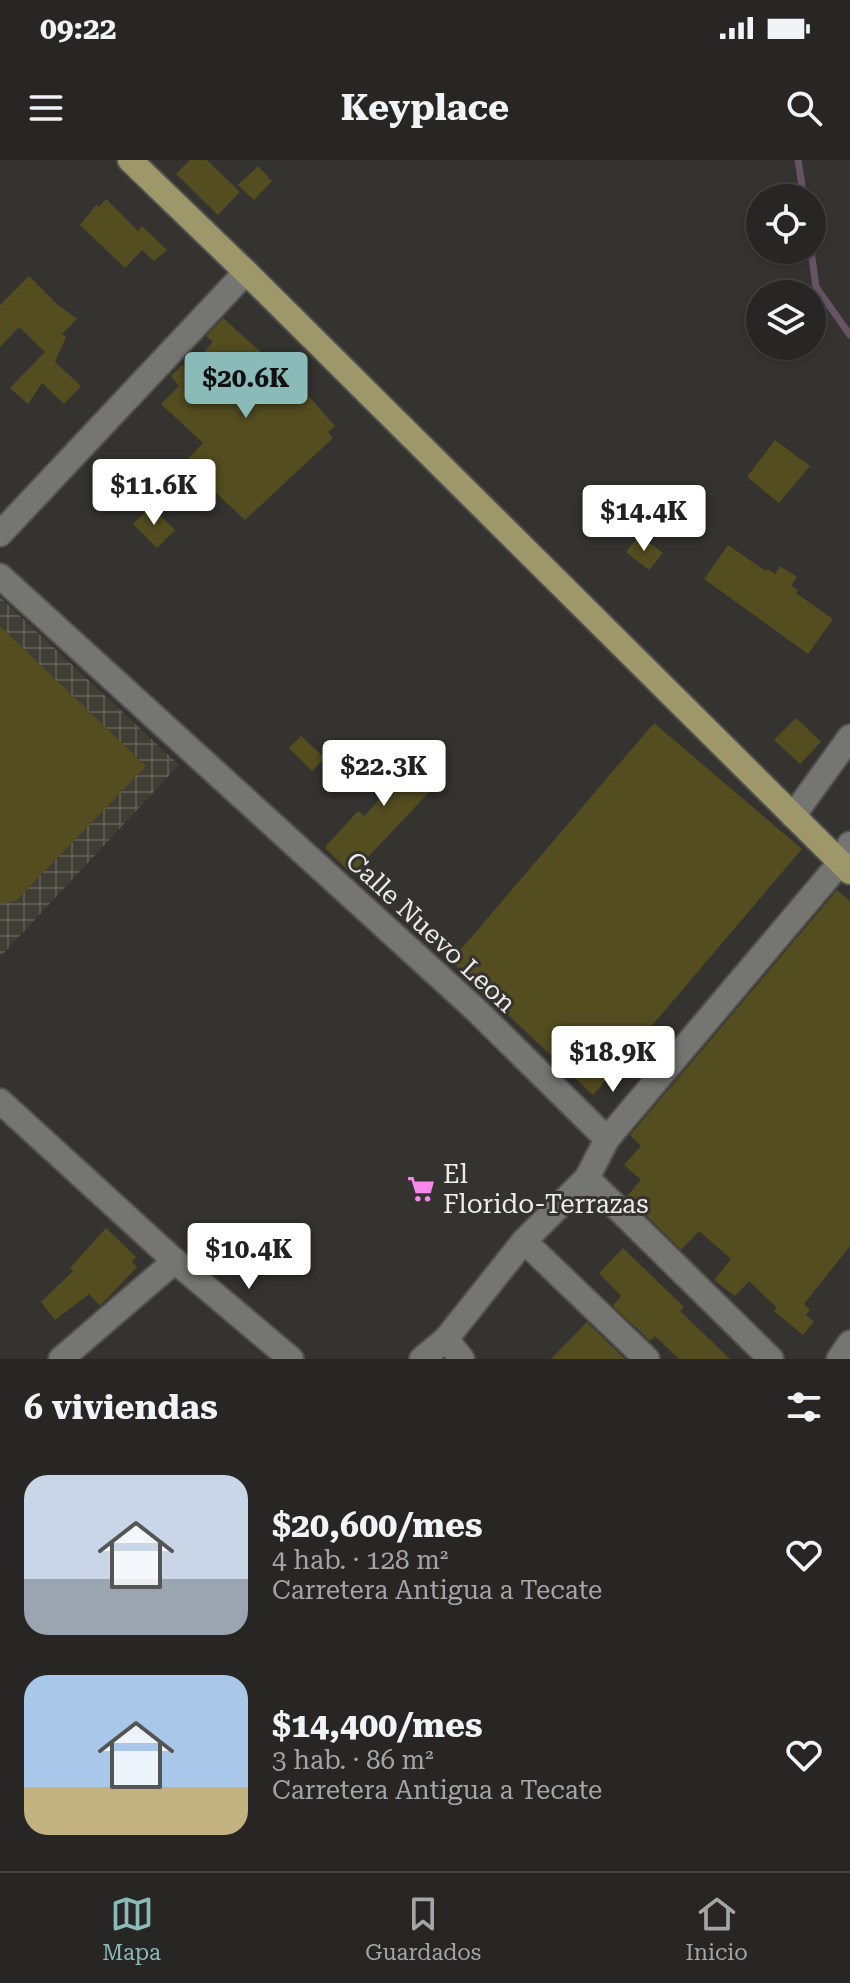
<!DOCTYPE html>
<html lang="es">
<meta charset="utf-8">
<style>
:root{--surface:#272624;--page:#333231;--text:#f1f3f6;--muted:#a4a5a6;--line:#434341;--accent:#8bbbb9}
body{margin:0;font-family:"Roboto Serif",serif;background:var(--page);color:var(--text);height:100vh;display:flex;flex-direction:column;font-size:30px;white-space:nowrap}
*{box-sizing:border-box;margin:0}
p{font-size:26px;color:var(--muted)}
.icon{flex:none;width:44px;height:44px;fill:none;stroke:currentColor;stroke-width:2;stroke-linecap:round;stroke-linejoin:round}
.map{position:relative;height:1199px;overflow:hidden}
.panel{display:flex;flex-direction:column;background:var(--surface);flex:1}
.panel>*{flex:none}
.buttons{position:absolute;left:746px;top:24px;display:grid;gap:16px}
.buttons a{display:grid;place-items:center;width:80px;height:80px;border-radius:50%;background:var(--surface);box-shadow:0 2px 6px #0004,0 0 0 2px var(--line);font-size:40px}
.price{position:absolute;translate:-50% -68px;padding:0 18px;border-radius:8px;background:#fff;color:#222;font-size:26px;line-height:52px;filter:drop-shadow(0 2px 4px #0008)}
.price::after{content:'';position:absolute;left:50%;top:48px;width:24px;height:18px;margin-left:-12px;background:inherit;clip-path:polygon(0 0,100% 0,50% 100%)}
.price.active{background:var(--accent);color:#111}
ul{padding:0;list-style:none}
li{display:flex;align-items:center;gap:24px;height:200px;padding:0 24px}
li span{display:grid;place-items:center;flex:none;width:224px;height:160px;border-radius:24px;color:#555}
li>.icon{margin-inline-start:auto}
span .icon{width:96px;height:96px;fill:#fffc;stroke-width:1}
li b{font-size:34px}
h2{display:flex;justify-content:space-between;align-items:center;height:96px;padding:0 24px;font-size:34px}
.status{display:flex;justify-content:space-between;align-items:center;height:56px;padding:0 40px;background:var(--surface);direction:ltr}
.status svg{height:22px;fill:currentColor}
header{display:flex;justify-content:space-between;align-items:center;height:104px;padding:0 24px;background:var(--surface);font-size:36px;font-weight:700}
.tabs{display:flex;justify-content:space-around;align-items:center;height:112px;border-top:2px solid var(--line);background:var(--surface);font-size:22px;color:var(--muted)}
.tabs a{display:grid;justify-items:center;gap:4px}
.tabs .active{color:var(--accent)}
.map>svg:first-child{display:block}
.industrial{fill:url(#industrial-grid)}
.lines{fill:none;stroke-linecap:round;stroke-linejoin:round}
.stream{stroke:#685365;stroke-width:7}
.building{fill:#544d20}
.street-casing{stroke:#51514e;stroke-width:28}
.secondary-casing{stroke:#51514e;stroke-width:28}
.primary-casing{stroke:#51514e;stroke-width:28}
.street{stroke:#757571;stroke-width:24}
.secondary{stroke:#757571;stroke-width:24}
.primary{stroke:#9e976a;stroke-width:24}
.labels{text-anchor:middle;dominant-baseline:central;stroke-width:6;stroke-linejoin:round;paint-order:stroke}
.street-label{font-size:26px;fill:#ecece9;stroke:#343330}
.poi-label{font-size:26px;fill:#ecece9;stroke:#343330;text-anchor:start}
</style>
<div class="status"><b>09:22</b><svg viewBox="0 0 49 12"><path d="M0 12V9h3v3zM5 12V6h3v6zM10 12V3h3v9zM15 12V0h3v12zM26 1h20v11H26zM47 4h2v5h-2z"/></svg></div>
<header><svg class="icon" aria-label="menu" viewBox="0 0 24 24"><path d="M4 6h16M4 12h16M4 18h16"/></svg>Keyplace<svg class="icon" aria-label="search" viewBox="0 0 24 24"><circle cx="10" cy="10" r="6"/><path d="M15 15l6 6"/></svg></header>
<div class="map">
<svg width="850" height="1199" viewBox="0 0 850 1199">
<defs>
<pattern id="industrial-grid" width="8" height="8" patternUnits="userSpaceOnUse" patternTransform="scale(2)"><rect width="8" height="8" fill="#3f3d34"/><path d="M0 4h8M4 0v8" fill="none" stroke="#5b5951"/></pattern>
</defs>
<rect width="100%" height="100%" fill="#343330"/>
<polygon class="industrial" points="0,437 179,605 0,797"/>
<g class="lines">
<g class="stream">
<polyline points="798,0 804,38"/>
<polyline points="811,90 816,127 850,175"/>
</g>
</g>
<g class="building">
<polygon points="190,0 207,0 240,32 218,55 176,14"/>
<polygon points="258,6 272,21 254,40 238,25"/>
<polygon points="106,39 138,71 142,66 167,90 154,101 142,90 125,108 80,65 97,44 99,47"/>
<polygon points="29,116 58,145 77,159 60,176 62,174 66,177 55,202 81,226 64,244 42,223 28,244 10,228 45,192 19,167 0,187 0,145"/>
<polygon points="223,158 274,204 282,195 296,210 291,216 335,266 328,272 333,278 245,360 184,303 203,283 161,244 179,226 171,216 182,205 188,209 213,182 206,176"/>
<polygon points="775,280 810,306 779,343 747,317"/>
<polygon points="151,346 175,370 157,388 133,364"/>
<polygon points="639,375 663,393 649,410 626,392"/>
<polygon points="728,385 766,411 768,409 775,414 780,406 797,417 791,426 798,430 796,433 833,459 808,494 704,419"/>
<polygon points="0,466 146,606 16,741 0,744"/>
<polygon points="796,558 821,582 800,604 774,580"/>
<polygon points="654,563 802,689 593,935 451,801"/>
<polygon points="301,576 325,598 312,611 289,588"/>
<polygon points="398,580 436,613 430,620 436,625 352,714 326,689 326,686 358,651 364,656 388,630 374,617 390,602 383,597"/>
<polygon points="837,730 850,741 850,1086 804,1144 810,1150 806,1155 814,1162 803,1175 774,1151 777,1148 749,1121 735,1136 714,1120 731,1099 699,1071 681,1090 627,1036 641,1020 624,1005 641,986 630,975"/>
<polygon points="106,1068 136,1097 132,1102 137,1107 100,1146 89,1134 55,1160 41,1142 73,1111 70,1108"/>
<polygon points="623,1088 684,1147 680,1151 730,1199 679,1199 655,1176 650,1181 613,1146 621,1136 599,1113"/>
<polygon points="587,1162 625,1199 551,1199"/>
</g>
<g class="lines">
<g class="street-casing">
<g id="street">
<polyline points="0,374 246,112"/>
<polyline points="0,416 474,848 607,979"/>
<polyline points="0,941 175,1101 291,1199"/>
<polyline points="587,1018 771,1199"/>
<polyline points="524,1081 647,1199"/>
<polyline points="446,1179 462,1199"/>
<polyline points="61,1199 175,1101"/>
<polyline points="422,1199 446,1179 524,1081 587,1018 607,979 840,703"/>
<polyline points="839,1199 850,1183"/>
</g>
</g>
<g class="secondary-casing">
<g id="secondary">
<polyline points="793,656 850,577"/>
<polyline points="840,703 850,684"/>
</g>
</g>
<g class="primary-casing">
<polyline id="primary" points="130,0 246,112 850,712"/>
</g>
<use href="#street" class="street"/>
<use href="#secondary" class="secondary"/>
<use href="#primary" class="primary"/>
</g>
<defs>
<g id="supermarket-bare" transform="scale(2.16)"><path d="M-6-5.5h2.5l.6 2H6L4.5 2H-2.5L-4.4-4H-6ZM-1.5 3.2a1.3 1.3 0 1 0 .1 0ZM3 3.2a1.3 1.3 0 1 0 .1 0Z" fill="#f888eb" stroke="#343330" stroke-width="2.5" paint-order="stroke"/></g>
</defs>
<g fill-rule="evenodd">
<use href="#supermarket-bare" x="421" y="1029"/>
</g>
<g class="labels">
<g class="street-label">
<text transform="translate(431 772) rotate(43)">Calle Nuevo Leon</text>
</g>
<g class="poi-label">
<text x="443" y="1014">El<tspan x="443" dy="30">Florido-Terrazas</tspan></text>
</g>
</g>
</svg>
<div class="buttons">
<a><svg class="icon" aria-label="locate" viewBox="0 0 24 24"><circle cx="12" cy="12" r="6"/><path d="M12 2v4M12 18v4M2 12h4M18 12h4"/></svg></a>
<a><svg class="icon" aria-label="layers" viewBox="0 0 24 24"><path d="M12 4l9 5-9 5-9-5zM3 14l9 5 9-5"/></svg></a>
</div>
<b class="price active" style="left:246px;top:260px">$20.6K</b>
<b class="price" style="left:154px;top:367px">$11.6K</b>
<b class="price" style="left:644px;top:393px">$14.4K</b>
<b class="price" style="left:384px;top:648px">$22.3K</b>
<b class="price" style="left:613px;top:934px">$18.9K</b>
<b class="price" style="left:249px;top:1131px">$10.4K</b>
</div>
<section class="panel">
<h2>6 viviendas<svg class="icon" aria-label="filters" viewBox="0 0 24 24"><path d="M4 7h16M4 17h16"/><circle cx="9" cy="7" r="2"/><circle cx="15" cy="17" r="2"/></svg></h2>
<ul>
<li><span style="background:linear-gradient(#c9d6e8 65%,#9aa5b1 0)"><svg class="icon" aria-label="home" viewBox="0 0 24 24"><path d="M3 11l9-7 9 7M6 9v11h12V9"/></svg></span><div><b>$20,600/mes</b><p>4 hab. · 128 m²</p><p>Carretera Antigua a Tecate</p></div><svg class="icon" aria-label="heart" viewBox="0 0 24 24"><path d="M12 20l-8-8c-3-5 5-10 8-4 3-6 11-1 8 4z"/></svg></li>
<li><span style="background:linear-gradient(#a9c7e8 70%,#c2b280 0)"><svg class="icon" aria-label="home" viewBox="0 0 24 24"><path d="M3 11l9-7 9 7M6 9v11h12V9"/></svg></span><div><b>$14,400/mes</b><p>3 hab. · 86 m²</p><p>Carretera Antigua a Tecate</p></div><svg class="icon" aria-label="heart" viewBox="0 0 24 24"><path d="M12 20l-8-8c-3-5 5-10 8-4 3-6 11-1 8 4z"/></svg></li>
</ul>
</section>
<nav class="tabs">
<a class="active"><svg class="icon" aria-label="map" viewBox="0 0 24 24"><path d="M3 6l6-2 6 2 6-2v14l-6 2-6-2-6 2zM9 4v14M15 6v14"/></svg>Mapa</a>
<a><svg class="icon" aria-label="saved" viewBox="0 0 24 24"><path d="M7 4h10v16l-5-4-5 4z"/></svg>Guardados</a>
<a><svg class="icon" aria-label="home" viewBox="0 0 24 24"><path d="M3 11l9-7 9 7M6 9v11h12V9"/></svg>Inicio</a>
</nav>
